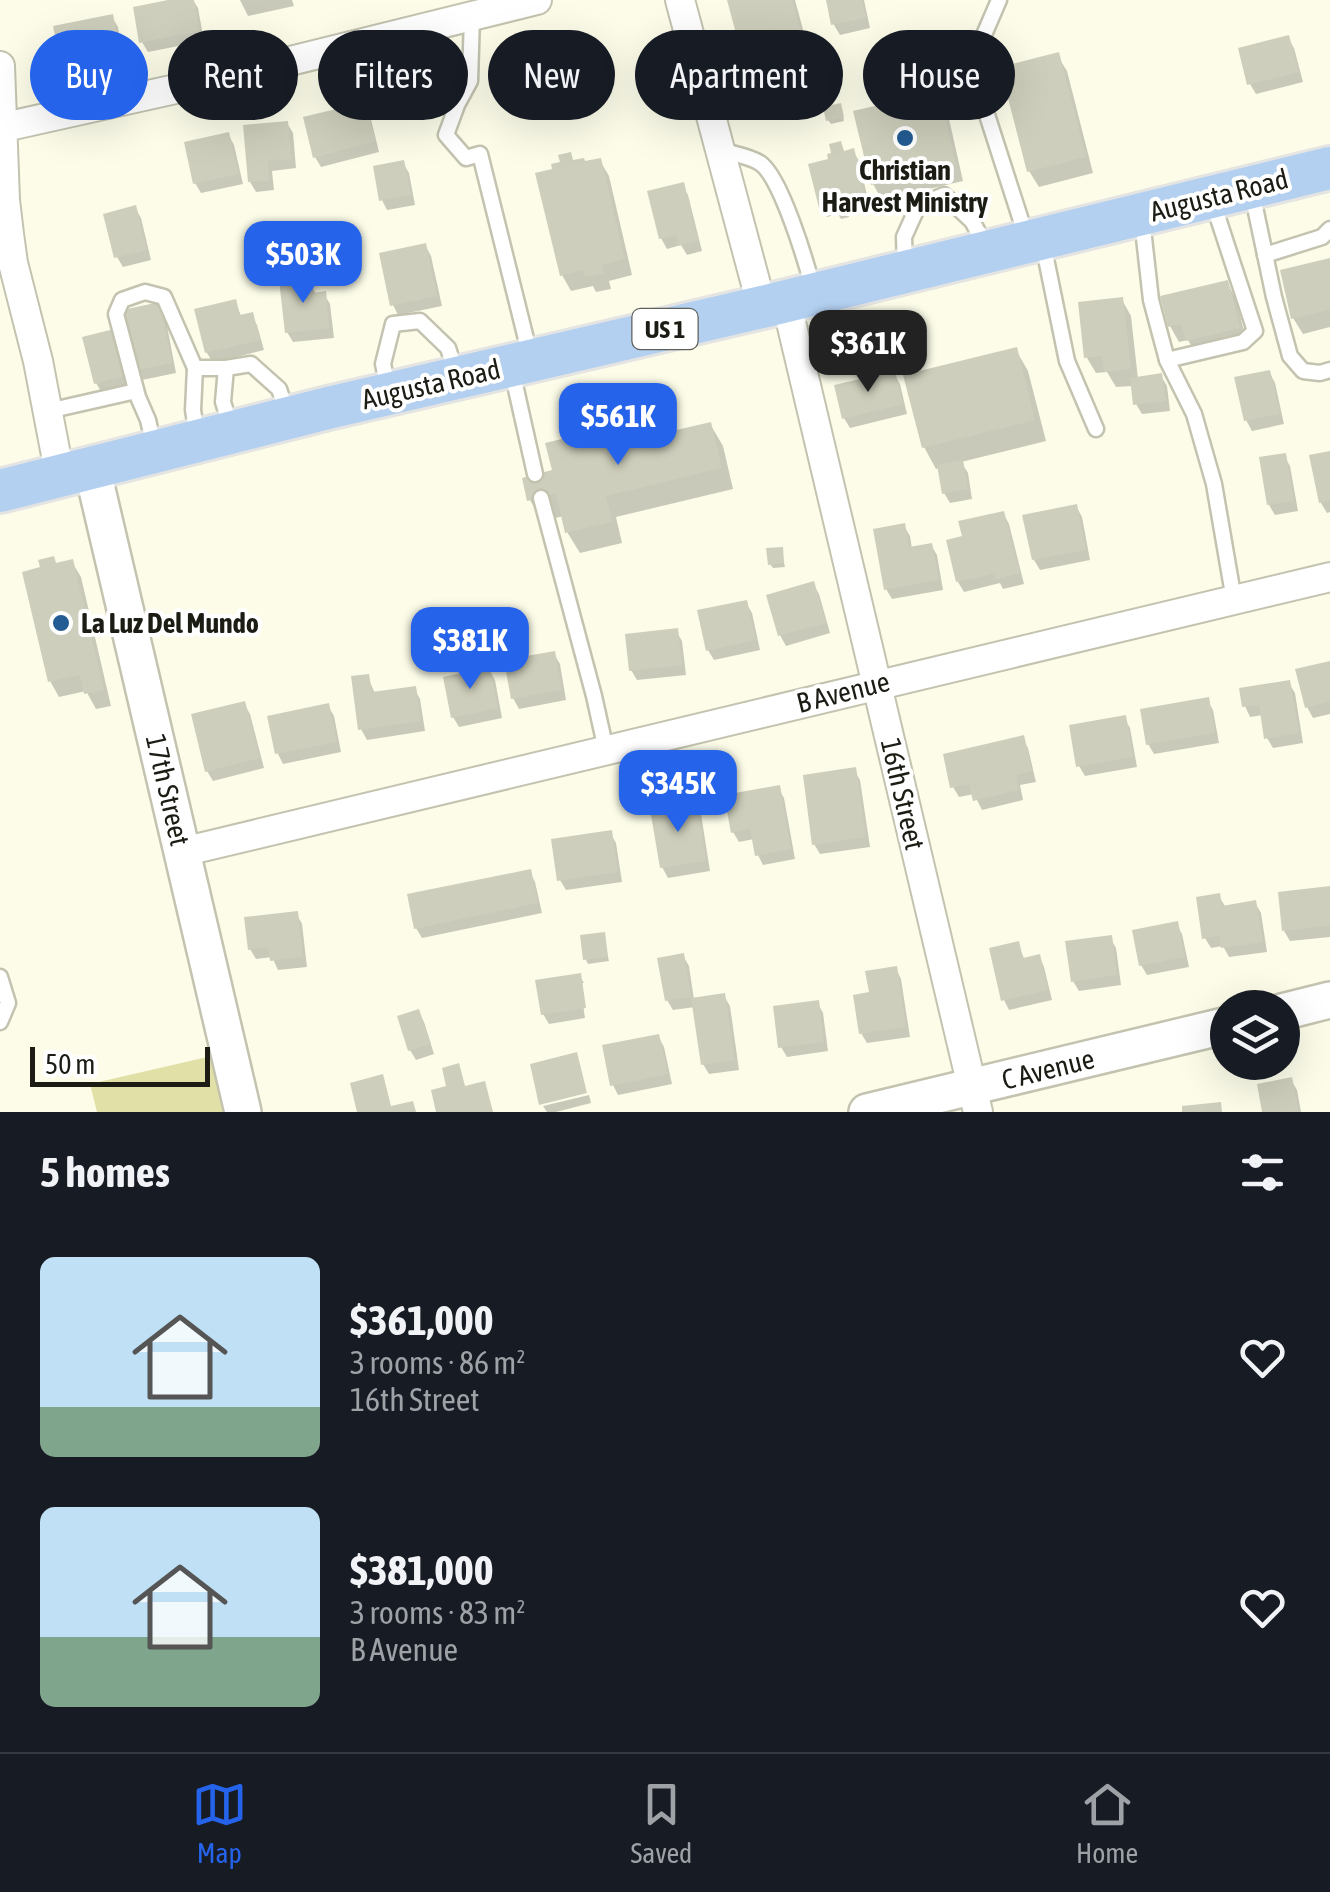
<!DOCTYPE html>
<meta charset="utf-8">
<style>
:root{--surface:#171b24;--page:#20242c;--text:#f1f3f6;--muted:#9ea1a6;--line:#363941;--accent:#2563eb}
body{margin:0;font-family:"Asap Condensed",sans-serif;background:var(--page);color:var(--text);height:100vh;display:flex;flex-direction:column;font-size:38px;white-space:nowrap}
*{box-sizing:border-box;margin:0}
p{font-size:32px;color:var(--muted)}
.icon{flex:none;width:55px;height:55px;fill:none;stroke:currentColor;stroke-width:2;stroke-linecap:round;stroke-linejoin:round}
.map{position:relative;height:1112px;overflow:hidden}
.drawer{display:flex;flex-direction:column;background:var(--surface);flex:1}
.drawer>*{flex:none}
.banner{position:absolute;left:30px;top:30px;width:1270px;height:90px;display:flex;gap:20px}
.tools{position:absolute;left:1210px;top:990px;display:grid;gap:20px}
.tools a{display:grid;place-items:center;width:90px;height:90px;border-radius:50%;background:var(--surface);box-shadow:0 10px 40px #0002;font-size:50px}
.scale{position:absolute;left:30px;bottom:25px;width:180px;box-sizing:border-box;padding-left:10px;border:5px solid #1c1c15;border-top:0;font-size:28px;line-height:35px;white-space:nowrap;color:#1c1c15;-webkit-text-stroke:8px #fff;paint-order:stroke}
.price{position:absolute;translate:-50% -85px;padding:0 22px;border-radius:20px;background:var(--accent);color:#fff;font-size:32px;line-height:65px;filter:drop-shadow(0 2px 5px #0008)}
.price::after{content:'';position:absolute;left:50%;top:60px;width:30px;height:22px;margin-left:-15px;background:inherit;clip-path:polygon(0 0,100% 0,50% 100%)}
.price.current{background:#222;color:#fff}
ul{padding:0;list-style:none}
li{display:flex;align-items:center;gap:30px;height:250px;padding:0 40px}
li span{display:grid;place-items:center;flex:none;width:280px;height:200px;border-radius:15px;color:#555}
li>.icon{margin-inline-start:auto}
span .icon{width:120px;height:120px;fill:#fffc;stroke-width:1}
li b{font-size:42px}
h2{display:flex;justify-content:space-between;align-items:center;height:120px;padding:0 40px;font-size:42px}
.pill{padding:0 35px;border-radius:45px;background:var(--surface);box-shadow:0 10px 40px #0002;font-size:35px;line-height:90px}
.pill.current{background:var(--accent);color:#fff}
.dock{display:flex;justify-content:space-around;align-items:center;height:140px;border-top:2px solid var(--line);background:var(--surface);font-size:28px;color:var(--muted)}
.dock a{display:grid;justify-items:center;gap:5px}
.dock .current{color:var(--accent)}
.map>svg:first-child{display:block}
.green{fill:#e1e0a6}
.shadow{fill:#0003}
.building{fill:#cdcebb}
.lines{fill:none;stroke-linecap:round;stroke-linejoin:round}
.service-casing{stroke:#c3c3b0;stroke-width:19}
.minor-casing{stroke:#c3c3b0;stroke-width:32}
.tertiary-casing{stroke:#c3c3b0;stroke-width:40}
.primary-casing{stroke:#e4e4e3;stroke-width:48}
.service{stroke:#fff;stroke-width:14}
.minor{stroke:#fff;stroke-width:28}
.tertiary{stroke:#fff;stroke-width:35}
.primary{stroke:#b3d0f1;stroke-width:42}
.poi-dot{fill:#235b92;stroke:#fff;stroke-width:4}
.labels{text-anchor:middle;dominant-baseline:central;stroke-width:8;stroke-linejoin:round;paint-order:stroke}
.shield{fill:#fff;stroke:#60605b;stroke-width:2.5}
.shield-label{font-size:25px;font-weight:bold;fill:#1c1c15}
.poi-label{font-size:28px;font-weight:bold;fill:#1c1c15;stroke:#fff}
.street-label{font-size:28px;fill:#1c1c15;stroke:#fff}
</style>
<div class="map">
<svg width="1330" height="1112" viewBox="0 0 1330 1112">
<rect width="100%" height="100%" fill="#fcfce9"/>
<polygon class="green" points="229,1052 243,1112 97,1112 90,1084"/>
<g class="shadow">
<polygon points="181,0 193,0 198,8 204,41 148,52 142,42"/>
<polygon points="240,0 292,0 294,6 248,16"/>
<polygon points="729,0 795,0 823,103 767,119 758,103"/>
<polygon points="828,0 864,0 870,28 840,35 834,25"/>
<polygon points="112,17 118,27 123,56 67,67 61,57"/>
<polygon points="1288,38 1294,48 1303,82 1256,94 1250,84"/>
<polygon points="1057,55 1067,71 1093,173 1039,187 1029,171"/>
<polygon points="938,94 947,110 963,181 882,200 873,184"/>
<polygon points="364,105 370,115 379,152 321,167 315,157"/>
<polygon points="842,110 844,121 831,124 828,120"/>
<polygon points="287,123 293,133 296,168 272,171 274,190 256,192 250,182"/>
<polygon points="228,134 234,145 243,184 201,193 195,183"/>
<polygon points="840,144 845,153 853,151 859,161 869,204 858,207 859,211 848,214 849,217 841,219 838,214 827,217 821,207 831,161"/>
<polygon points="600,161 609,176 632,275 609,281 611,289 596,292 593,286 571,291 562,275 574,163 585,164"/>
<polygon points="403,163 409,173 415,205 387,210 382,200"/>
<polygon points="682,185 688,195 702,251 687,255 681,245 667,249 661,238"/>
<polygon points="135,208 141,218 151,260 123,267 117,257"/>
<polygon points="306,229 326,266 309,274 289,238"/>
<polygon points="425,245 431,256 442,306 398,315 393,305"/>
<polygon points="1330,261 1330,327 1303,334 1293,318"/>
<polygon points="309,279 316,295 324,294 330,304 334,338 293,342 287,332"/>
<polygon points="1227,283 1236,299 1247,344 1197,356 1188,340 1179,342 1170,326"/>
<polygon points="1122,300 1131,316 1138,379 1161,376 1167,386 1170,411 1142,414 1136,404 1133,386 1116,387 1107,372 1096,373 1087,358"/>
<polygon points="234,302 242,317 251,315 257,325 264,350 213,363 207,353 197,311"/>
<polygon points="159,305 165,315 176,373 142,380 137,370"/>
<polygon points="113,332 130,386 102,393 96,383"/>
<polygon points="1016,350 1028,371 1046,441 961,462 968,473 972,499 950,503 944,493 940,468 936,469 924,447"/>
<polygon points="1269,372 1275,383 1284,424 1252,431 1246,420"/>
<polygon points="894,374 900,384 907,414 850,428 844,418"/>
<polygon points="710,424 723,446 733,489 616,517 622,543 580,553 567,532 564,516 542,521 530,500 555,472 631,425 640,441"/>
<polygon points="1330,453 1330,512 1327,513 1321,503"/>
<polygon points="1284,456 1290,466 1298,511 1275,515 1269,505"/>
<polygon points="1076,506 1082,517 1090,560 1040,570 1034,560"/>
<polygon points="1003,513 1009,524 1024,584 1003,589 1000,583 964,592 958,582 949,542 965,538"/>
<polygon points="904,526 910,536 912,549 931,545 937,555 943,590 892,599 886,589"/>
<polygon points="781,549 785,567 773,568 770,564"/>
<polygon points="72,562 81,577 111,706 96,709 86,691 59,697 50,681 57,565"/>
<polygon points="813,584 819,594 830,633 786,646 780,635 769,597"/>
<polygon points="746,603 752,613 760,650 714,660 708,650"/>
<polygon points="676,631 682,641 686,675 637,680 631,670"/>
<polygon points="554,654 560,664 566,700 519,709 513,698"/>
<polygon points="1330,664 1330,714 1313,718 1307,707"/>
<polygon points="489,670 495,680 502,718 459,727 453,717"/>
<polygon points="368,677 375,694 414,688 420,699 425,731 367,740 361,729"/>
<polygon points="1289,683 1295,693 1303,743 1273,748 1267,738 1263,715 1250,717 1245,706"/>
<polygon points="1207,700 1213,710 1219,743 1154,754 1148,744"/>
<polygon points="244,704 250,714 264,768 213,781 207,771"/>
<polygon points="328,706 334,716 341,752 283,764 278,754 270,718"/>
<polygon points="1124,718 1130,728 1137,767 1085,776 1079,766"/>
<polygon points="1022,738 1028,748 1036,782 1020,785 1023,800 982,810 974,794 959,797 953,787"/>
<polygon points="854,770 860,780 870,847 820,854 814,844"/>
<polygon points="778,788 784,798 795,859 763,865 758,855 754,839 739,842 733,832"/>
<polygon points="695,804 701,814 710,871 668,878 662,867"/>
<polygon points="610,833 616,843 622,882 566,890 560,880"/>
<polygon points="529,871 535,882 542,913 422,938 416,928"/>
<polygon points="1330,889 1330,937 1290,941 1284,931"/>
<polygon points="1219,896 1226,908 1255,903 1261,913 1267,952 1229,957 1223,946 1211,948 1205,938"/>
<polygon points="296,913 302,924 307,967 278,970 272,957 256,959 250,949"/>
<polygon points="1176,924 1182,934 1189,967 1147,975 1141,965"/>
<polygon points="603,934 609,961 588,964 586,960"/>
<polygon points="1110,938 1116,948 1121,985 1079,991 1073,981"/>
<polygon points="1017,944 1025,960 1039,956 1044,967 1052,1000 1009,1010 1004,1000"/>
<polygon points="683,956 689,966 694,1000 724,996 730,1006 739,1070 709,1074 703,1064 695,1007 673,1010 667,1000"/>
<polygon points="896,969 901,979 910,1037 867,1043 861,1033 871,994"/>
<polygon points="579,975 584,983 580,983 585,1018 549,1024 543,1014"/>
<polygon points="817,1002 823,1013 828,1051 787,1057 781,1047"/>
<polygon points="418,1012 424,1022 434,1054 416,1060 410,1050"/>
<polygon points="658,1036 664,1047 672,1084 618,1095 613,1085"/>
<polygon points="1291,1080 1297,1090 1301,1112 1265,1112"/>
<polygon points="589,1095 591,1103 556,1112 547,1112 543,1106"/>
</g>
<g class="building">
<polygon points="168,0 194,0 200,31 139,43 133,7"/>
<polygon points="727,0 792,0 816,87 755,104"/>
<polygon points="826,0 862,0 866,18 831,25"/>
<polygon points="113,14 119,46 59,58 53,26"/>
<polygon points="1289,35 1299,72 1247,85 1238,48"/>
<polygon points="1059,52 1086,157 1027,172 1000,67"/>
<polygon points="939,91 956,165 871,185 853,111"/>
<polygon points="365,102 376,141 313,158 303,117"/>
<polygon points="841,103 844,117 826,121 823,107"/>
<polygon points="288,121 291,159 268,161 269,181 248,182 243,125"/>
<polygon points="229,132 239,174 193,184 184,142"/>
<polygon points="841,141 844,151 854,148 865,194 854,196 855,201 844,203 845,207 832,210 831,205 819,208 808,164 828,159 827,154 831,153 829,144"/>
<polygon points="571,152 573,160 584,158 585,161 601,158 625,259 602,265 604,273 585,277 583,270 560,276 535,173 552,169 551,164 560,162 558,155"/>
<polygon points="404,160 411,195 379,201 373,166"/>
<polygon points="684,182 698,241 678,246 676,235 659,239 647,191"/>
<polygon points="136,205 147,250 114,258 103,214"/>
<polygon points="307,225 322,255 301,265 286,237"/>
<polygon points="426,243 437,296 390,306 379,253"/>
<polygon points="1330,258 1330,310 1291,319 1280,270"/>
<polygon points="311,277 312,293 326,291 329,328 285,333 279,280"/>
<polygon points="1228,280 1240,328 1186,341 1181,324 1168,327 1160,296"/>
<polygon points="1123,297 1131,369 1104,372 1102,356 1084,358 1078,302"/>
<polygon points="236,299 240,315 253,312 260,340 205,353 194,309"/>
<polygon points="160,302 172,363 134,371 122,310"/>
<polygon points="114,329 126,376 94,384 82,337"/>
<polygon points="1017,347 1035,420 922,448 903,375"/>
<polygon points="1270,370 1280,414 1244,421 1234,377"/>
<polygon points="895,371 903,404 842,419 834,385"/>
<polygon points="1162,373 1166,401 1133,405 1130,378"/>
<polygon points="633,422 637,439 711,422 722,468 606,496 612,522 565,533 556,494 527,501 522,478 552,470 545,443"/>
<polygon points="1330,451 1330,501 1319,503 1309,455"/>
<polygon points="1286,453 1294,501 1267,505 1259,457"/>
<polygon points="963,460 968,489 942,494 937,465"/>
<polygon points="1077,504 1086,550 1032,560 1022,515"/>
<polygon points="1004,511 1020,573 995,580 994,574 956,582 946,540 962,536 958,521"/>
<polygon points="905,523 909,547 932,543 939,580 884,590 873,529"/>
<polygon points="783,547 784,563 768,565 766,548"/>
<polygon points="54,556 56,563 73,559 104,690 84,694 80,675 48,682 22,572 40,567 38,560"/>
<polygon points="814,581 826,623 778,636 766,595"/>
<polygon points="747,600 756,640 706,651 697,610"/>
<polygon points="678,628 682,665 629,671 625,634"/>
<polygon points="555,651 562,690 511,699 504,660"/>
<polygon points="1330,661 1330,702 1305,708 1295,669"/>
<polygon points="490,667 498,708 451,718 443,677"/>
<polygon points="369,674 372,692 416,686 421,721 358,730 351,676"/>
<polygon points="1290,680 1299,733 1264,739 1259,705 1242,707 1239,688"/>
<polygon points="1209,697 1215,733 1146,745 1140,709"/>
<polygon points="245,701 260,758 205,772 191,714"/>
<polygon points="329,703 337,742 275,754 267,716"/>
<polygon points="1126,715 1133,757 1076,767 1069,725"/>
<polygon points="1024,735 1032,771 1016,775 1019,790 973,801 969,784 950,788 943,754"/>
<polygon points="856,767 866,837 812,845 803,775"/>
<polygon points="780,785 791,849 755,856 750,829 731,833 724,795"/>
<polygon points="697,801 706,861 660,868 650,809"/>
<polygon points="612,830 618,872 557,881 551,839"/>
<polygon points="531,869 538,903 414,929 407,894"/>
<polygon points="1330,886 1330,926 1282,931 1278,892"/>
<polygon points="1220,893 1222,906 1256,900 1263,942 1221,948 1219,936 1202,939 1196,897"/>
<polygon points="298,911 303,957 270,961 268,947 248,950 244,917"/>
<polygon points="1178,921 1185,957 1139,966 1132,930"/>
<polygon points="605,932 608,957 583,960 580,935"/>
<polygon points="1112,935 1117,975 1071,982 1065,941"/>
<polygon points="1019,941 1023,958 1040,954 1048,990 1001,1001 989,948"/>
<polygon points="684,953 691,997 665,1001 657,958"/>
<polygon points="897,966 906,1027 859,1034 853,995 869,992 865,971"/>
<polygon points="581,973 586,1008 541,1015 535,980"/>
<polygon points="725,993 735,1060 701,1065 691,998"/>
<polygon points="819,1000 824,1042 778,1048 773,1006"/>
<polygon points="419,1009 431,1044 408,1051 397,1016"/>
<polygon points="659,1034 668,1074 610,1086 602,1045"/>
<polygon points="577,1052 587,1093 539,1105 530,1064"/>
<polygon points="459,1063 465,1086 485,1081 493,1112 436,1112 431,1090 446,1086 442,1068"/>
<polygon points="383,1074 391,1106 413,1101 416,1112 357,1112 350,1083"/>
<polygon points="1292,1077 1299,1112 1262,1112 1257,1084"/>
<polygon points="1221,1102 1222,1112 1182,1112 1182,1106"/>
</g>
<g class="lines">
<g class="service-casing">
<g id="service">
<polyline points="999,0 971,65 1026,236"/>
<polyline points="472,16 470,81 457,105 446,135 466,158 480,154 530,355"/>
<path d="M721,150C733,154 749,156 760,163C781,177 806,262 813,288"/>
<polyline points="1252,193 1274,297 1290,356 1303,371 1320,373 1330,370"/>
<polyline points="1142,220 1151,300 1167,360 1194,414 1214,484 1234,600"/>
<polyline points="1043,244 1067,361 1096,429"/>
<polyline points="1265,255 1322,237 1330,229"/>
<polyline points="905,266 904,237 918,206 944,195 972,221 986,246"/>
<polyline points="1167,360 1243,342 1255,331 1213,203"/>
<polyline points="512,371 535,474"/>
<polyline points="388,388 383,364 393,324 420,321 448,348 456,373"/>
<polyline points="48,411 136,391"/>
<polyline points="231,428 223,402 226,368 251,364 279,389 287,412"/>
<polyline points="197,435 193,410 195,368 226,368"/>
<polyline points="154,446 148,420 138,397 116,314 122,300 145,292 164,297 195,368"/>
<polyline points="541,498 594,696 606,750"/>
<polyline points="0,977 8,1003 0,1022"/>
</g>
</g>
<g class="minor-casing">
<g id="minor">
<polyline points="680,0 762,307"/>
<polyline points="0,66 5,200 9,234 13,263 38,361 60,476"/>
<polyline points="0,128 189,86 537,0"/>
<polyline points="786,301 978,1112"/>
<polyline points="182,852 1330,577"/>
</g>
</g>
<g class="tertiary-casing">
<g id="tertiary">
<polyline points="92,468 243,1112"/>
<polyline points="1282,1012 1330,1000"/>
<polyline points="867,1112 1228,1025"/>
</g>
</g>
<g class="primary-casing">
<polyline id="primary" points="0,491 328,408 762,307 1330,168"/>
</g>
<use href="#service" class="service"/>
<use href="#minor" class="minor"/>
<use href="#tertiary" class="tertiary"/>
<use href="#primary" class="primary"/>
</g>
<g class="poi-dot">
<circle cx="905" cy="138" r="10"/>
<circle cx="61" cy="623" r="10"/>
</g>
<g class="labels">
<rect class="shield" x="632.5" y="309" width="65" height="40" rx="8"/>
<g class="shield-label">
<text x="665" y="329">US 1</text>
</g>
<g class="poi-label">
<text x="905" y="170">Christian<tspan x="905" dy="32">Harvest Ministry</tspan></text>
<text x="81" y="623" text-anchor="start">La Luz Del Mundo</text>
</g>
<g class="street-label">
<text transform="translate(1219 195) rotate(-14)">Augusta Road</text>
<text transform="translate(431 384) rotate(-13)">Augusta Road</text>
<text transform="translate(843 692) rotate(-14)">B Avenue</text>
<text transform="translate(168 790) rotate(77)">17th Street</text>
<text transform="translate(903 794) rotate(77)">16th Street</text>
<text transform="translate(1048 1069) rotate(-14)">C Avenue</text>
</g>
</g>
</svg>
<div class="tools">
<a><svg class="icon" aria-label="layers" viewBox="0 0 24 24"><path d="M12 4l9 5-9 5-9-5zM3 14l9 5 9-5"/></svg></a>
</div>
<div class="scale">50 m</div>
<b class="price" style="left:303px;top:306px">$503K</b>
<b class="price current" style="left:868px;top:395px">$361K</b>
<b class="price" style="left:618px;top:468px">$561K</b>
<b class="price" style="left:470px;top:692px">$381K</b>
<b class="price" style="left:678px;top:835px">$345K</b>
<div class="banner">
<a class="pill current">Buy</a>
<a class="pill">Rent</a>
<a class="pill">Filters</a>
<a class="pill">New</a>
<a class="pill">Apartment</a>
<a class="pill">House</a>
</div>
</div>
<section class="drawer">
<h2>5 homes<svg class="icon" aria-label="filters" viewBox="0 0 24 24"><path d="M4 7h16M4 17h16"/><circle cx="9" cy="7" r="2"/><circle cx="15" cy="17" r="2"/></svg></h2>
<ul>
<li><span style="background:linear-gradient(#bfe0f5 75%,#7fa58c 0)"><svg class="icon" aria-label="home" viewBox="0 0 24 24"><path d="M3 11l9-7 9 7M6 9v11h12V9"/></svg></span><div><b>$361,000</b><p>3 rooms · 86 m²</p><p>16th Street</p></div><svg class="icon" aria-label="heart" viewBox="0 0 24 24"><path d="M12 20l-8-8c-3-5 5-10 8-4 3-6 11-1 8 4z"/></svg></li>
<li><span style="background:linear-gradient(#bfe0f5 65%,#7fa58c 0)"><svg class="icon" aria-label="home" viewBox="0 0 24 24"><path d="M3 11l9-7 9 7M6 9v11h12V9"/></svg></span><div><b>$381,000</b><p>3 rooms · 83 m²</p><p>B Avenue</p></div><svg class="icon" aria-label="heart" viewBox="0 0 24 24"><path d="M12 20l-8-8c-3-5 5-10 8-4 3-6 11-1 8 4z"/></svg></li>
</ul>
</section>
<nav class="dock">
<a class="current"><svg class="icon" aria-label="map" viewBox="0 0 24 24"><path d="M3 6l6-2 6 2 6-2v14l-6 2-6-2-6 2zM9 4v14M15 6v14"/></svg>Map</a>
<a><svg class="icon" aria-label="saved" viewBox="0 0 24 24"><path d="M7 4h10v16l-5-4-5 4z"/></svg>Saved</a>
<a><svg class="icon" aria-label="home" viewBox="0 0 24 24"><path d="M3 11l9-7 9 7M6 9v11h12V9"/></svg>Home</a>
</nav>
